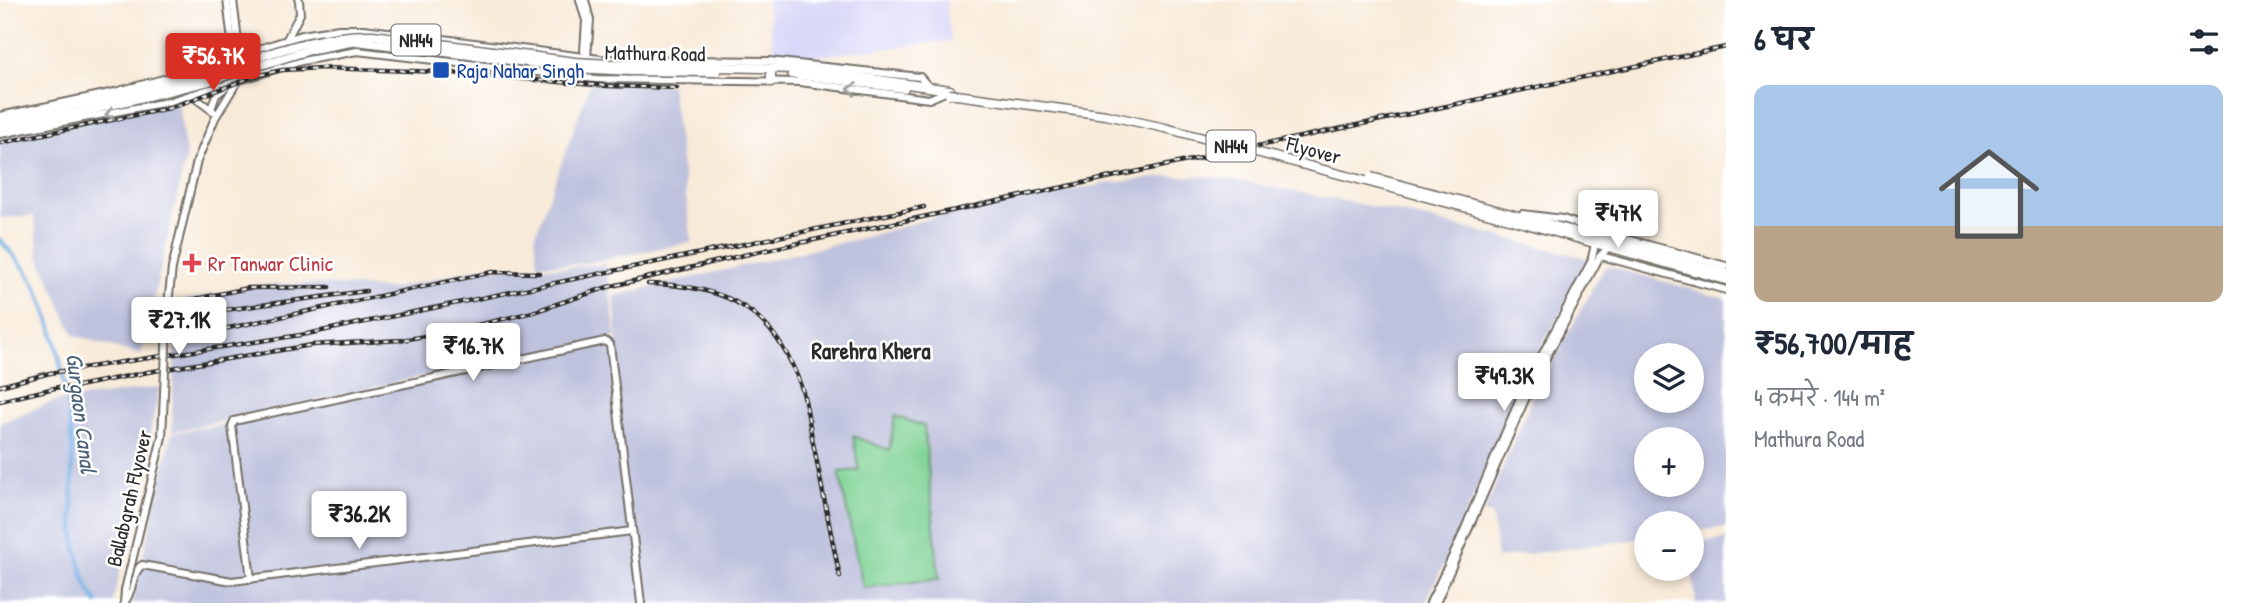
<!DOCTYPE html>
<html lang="hi">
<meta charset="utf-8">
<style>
:root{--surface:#fff;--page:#f2f2f3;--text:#1f2937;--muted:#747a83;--accent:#d93025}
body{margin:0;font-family:"Patrick Hand","Playpen Sans Deva",sans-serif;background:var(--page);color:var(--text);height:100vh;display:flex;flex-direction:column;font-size:26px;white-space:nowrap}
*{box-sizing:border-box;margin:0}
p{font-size:23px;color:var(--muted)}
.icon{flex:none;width:38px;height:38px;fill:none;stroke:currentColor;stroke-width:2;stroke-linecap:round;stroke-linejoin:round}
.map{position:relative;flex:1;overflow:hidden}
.details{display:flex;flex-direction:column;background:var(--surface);width:525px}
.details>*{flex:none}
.buttons{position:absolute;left:1634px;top:343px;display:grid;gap:14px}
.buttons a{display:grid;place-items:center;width:70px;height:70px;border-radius:50%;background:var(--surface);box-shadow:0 4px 10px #0003;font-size:35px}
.price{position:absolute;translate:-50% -60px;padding:0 16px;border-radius:7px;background:#fff;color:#222;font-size:23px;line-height:46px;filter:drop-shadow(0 2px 4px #0008)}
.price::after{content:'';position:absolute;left:50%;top:42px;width:21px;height:16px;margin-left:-10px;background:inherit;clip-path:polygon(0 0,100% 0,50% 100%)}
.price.selected{background:var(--accent);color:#fff}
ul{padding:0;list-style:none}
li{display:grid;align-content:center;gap:14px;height:371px;padding:0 28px}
li span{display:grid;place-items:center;height:217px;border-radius:14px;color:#555}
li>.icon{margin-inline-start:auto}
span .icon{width:126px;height:126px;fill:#fffc;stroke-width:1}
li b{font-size:30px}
h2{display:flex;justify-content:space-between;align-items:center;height:84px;padding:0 28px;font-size:30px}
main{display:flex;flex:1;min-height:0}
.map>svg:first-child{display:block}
.built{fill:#d8d7f8}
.industrial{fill:#bfc2dd;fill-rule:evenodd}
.green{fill:#7fd395;stroke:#557f60;stroke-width:2}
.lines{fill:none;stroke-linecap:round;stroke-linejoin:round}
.canal{stroke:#73aee4;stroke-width:4.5}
.tertiary-casing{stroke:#736e68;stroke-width:10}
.secondary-casing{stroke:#736e68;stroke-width:10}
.trunk-casing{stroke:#736e68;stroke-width:11}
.tertiary{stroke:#fff;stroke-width:6}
.secondary{stroke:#fff;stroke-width:6}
.trunk{stroke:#fff;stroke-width:8}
.rail-casing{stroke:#2b2b2b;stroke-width:4.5}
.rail{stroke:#fff;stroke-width:2;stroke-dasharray:5;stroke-linecap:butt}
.secondary-bridge-casing{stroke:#736e68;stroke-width:10;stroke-linecap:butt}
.trunk-bridge-casing{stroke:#736e68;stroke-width:11;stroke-linecap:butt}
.secondary-bridge{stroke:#fff;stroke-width:6}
.trunk-bridge{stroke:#fff;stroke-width:8}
.oneway{stroke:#a0a0a0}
.transit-dot{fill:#1a4fb4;stroke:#fff;stroke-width:2.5}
.health-dot{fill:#e0444e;stroke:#fff;stroke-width:2.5}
.labels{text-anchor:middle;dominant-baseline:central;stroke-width:5;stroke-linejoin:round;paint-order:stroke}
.shield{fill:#fff;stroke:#6b6b6b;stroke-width:2}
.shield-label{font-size:19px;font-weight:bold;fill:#2b2b2b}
.street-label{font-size:21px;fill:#2b2b2b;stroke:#fff}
.transit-label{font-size:21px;fill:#164399;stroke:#fff;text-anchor:start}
.health-label{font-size:21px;fill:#be3a42;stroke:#fff;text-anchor:start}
.neighbourhood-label{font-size:23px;font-weight:bold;fill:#2b2b2b;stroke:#fff}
.water-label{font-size:23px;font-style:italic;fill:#485f75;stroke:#fff}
</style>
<main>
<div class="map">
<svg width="1726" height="603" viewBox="0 0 1726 603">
<rect width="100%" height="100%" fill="#fff"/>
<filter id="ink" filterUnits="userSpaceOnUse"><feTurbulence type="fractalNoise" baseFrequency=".0143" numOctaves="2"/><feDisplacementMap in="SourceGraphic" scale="14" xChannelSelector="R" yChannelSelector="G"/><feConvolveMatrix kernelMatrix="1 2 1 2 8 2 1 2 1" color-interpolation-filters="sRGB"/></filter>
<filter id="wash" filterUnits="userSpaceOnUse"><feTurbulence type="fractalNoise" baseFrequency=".00686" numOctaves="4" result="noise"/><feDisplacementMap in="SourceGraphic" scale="28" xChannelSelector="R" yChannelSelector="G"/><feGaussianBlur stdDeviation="1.57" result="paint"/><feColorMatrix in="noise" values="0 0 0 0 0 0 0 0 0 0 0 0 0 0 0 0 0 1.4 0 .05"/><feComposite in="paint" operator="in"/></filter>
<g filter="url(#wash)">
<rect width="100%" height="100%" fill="#f8ead8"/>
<polygon class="built" points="767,0 946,0 951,41 809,57 774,56"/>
<g class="industrial">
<polygon points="590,84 671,85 692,242 581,264 538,264 535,236"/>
<polygon points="178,101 186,157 141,355 74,335 39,257 34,216 1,218 0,215 0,137"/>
<polygon points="1174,176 1219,177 1385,209 1591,259 1533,361 1451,549 1425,603 132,603 172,433 259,419 618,340 614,296 870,236 932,218 1109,183"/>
<polygon points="606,264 616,337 456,369 172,432 176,302 264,285 315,284 390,289 479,268 573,267"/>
<path d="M1608,266L1726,299V527L1692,532V523H1647V538L1497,558L1492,514L1484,512L1531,401L1604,268ZM1647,355H1692V401H1647ZM1647,439H1692V485H1647Z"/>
<polygon points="160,387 113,603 0,603 0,423 52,402"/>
<polygon points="1726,539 1726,603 1696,603 1692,569 1692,543"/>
</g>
<polygon class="green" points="895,416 924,426 939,579 863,588 839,472 859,470 853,436 889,450"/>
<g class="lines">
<path class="canal" d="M0,240C12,254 24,265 33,281C55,320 70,402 72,447C73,497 67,559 97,603"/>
</g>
</g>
<g filter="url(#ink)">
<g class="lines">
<g class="tertiary-casing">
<g id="tertiary">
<polyline points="227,0 234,58"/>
<polyline points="233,0 240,57"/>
<polyline points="580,0 586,21 584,51"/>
<polyline points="585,0 590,20 587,57"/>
<polyline points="287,61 287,39 300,14 299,0"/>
<polyline points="1522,214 1563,219 1601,232 1726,266"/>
<polyline points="1601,256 1726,290"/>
<polyline points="251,579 232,426 234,421 605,341 610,345 641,603"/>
<path d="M124,603C134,592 131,573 142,565L232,581L632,531"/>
<polyline points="1430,603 1458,545 1523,391 1591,262 1595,244"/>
<polyline points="1436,603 1530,388 1600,256 1608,248"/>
</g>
</g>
<g class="secondary-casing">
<g id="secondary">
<polyline points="191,95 213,111"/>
<polyline points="211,109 216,95 225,88"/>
<polyline points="0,116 115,92 182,74 302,35 339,29 364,29 600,59 769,61 920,77 928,86"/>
<polyline points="215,118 237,82 239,59"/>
<polyline points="0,134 167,102 302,61 357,51 596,79 800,82 929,99 943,93"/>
<polyline points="124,603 125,590"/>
</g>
</g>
<g class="trunk-casing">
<g id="trunk">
<polyline points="629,65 800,69 950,90"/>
<polyline points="632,71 716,72"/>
<polyline points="792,74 904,88"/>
<polyline points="771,82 771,73"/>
<polyline points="0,121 128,94 206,74"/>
<polyline points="0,127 77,113 209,81"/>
<polyline points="1507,213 1726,273"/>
<polyline points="1509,219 1726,280"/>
</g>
</g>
<use href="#tertiary" class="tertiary"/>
<use href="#secondary" class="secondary"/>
<use href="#trunk" class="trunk"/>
<g class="rail-casing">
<g id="rail">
<polyline points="0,143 170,108 255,76 282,70 323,68 441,72 607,86 677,88"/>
<path d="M648,284C729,285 775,311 802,389C808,409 810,431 815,452C823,493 831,535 840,577"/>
<polyline points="181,302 248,288 329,287"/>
<polyline points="187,315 366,291"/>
<polyline points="186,337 493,272 539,273"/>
<polyline points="0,386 50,373 307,334 924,207"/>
<polyline points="0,401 59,387 68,388 148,372 312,345 402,340 448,332 533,312 608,287 757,252 1726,47"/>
</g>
</g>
<use href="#rail" class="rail"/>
<g class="secondary-bridge-casing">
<polyline id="secondary-bridge" points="125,590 162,437 168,304 172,268 197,161 215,118"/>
</g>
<g class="trunk-bridge-casing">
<g id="trunk-bridge">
<path d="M206,74C260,57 316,34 373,35L575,62L629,65"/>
<polyline points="209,81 313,49 356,41 574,68 632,71"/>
<polyline points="949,94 1106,115 1165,128 1509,219"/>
<polyline points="1371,177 1507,213"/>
</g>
</g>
<use href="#secondary-bridge" class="secondary-bridge"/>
<use href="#trunk-bridge" class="trunk-bridge"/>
</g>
<defs><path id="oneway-chevron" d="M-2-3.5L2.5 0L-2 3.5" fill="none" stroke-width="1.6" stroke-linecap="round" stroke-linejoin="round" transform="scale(1.75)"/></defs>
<g class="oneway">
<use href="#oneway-chevron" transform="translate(852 89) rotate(-172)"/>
<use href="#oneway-chevron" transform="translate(110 114) rotate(169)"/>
</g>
</g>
<rect class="transit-dot" x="432" y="61" width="18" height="18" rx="3.5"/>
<path class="health-dot" d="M188.5 252.5h7v7h7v7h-7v7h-7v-7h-7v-7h7z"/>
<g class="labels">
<g class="shield">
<rect x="391.5" y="24.5" width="49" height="31" rx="5"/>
<rect x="1206.5" y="130.5" width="49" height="31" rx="5"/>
</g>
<g class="shield-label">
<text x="416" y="40">NH44</text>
<text x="1231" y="146">NH44</text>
</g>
<g class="street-label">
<text transform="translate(655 53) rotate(1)">Mathura Road</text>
<text transform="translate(1314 150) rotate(15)">Flyover</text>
<text transform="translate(129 498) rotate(-77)">Ballabgrah Flyover</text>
</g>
<g class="transit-label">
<text x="457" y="70">Raja Nahar Singh</text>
</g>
<g class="health-label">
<text x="208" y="263">Rr Tanwar Clinic</text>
</g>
<g class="neighbourhood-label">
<text x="871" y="350">Rarehra Khera</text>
</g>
<g class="water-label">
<text transform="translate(82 413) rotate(83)">Gurgaon Canal</text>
</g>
</g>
</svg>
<div class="buttons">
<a><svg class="icon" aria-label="layers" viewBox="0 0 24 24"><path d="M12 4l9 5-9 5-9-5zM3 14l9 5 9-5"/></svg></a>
<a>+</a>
<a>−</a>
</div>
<b class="price selected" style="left:213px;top:93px">₹56.7K</b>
<b class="price" style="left:1618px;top:250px">₹47K</b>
<b class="price" style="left:179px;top:357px">₹27.1K</b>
<b class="price" style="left:473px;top:383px">₹16.7K</b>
<b class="price" style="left:1504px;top:413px">₹49.3K</b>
<b class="price" style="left:359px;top:551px">₹36.2K</b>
</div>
<section class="details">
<h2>6 घर<svg class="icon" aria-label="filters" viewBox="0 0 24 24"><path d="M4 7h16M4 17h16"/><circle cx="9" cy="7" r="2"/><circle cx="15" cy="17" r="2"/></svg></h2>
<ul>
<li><span style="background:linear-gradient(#a9c7e8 65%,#b9a48a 0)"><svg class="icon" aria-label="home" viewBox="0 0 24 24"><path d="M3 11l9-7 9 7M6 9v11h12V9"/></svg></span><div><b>₹56,700/माह</b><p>4 कमरे · 144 m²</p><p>Mathura Road</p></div></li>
</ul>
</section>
</main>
